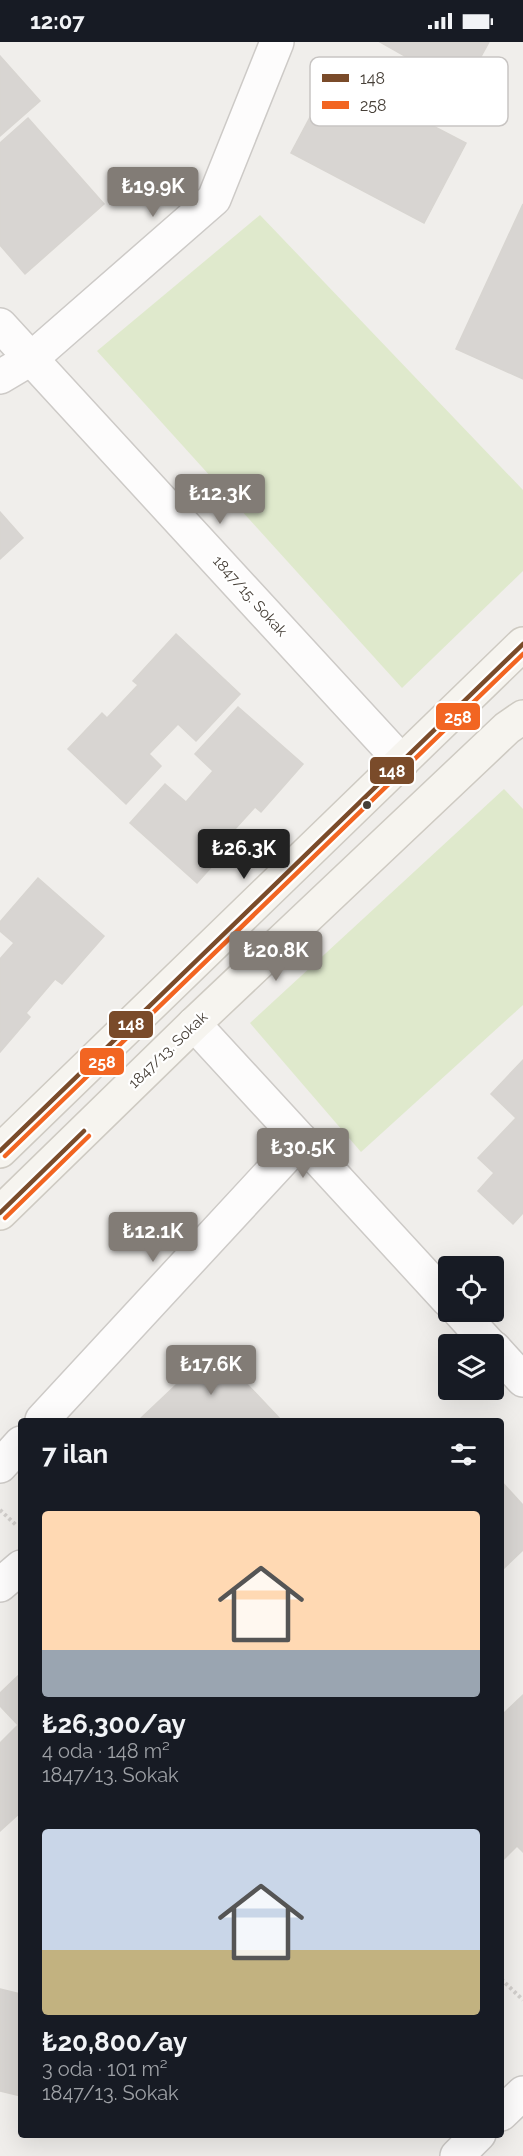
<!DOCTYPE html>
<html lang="tr">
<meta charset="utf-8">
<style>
:root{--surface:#171b24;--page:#242831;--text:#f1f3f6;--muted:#9ea1a6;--accent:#827c76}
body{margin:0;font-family:Raleway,sans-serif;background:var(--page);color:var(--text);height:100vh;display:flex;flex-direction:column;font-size:22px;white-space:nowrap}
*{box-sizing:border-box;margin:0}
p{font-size:20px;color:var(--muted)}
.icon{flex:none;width:33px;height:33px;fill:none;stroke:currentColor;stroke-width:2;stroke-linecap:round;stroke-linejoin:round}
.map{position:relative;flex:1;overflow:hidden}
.panel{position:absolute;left:18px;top:1376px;width:486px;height:720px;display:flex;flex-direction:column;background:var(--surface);border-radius:6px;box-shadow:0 6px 24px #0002}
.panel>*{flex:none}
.fabs{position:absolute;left:438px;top:1214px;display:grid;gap:12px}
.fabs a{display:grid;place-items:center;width:66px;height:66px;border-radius:6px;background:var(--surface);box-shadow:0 6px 24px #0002;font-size:30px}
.price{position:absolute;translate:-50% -51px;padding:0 14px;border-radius:6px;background:var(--accent);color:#fff;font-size:20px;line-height:39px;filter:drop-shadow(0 2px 3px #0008)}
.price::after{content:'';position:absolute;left:50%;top:36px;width:18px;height:14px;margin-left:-9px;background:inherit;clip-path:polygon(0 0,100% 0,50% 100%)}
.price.current{background:#222;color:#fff}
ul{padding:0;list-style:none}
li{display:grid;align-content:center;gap:12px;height:318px;padding:0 24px}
li span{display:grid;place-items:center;height:186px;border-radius:6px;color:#555}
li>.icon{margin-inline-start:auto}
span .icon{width:108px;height:108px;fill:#fffc;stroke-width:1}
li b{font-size:26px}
h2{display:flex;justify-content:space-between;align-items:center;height:72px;padding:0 24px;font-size:26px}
.status{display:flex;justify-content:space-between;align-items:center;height:42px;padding:0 30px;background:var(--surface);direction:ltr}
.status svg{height:16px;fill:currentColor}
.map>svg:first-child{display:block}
.green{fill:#dfe9cc}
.building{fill:#d8d5d2;stroke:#d8d5d1;stroke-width:1.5}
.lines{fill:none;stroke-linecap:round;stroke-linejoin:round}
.minor-casing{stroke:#cdcac7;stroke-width:36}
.secondary-casing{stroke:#cecac2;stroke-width:36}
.path{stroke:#d1cecb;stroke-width:4;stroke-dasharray:3 3;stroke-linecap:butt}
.minor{stroke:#fdfcfc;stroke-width:33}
.secondary{stroke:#f6f4ef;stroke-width:33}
.bus-1-casing{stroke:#fff;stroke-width:9}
.bus-2-casing{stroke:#fff;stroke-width:9}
.bus-1{stroke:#7a4b2a;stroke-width:4.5}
.bus-2{stroke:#f26522;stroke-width:4.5}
.bus-dot{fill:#463f37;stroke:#fff;stroke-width:2}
.labels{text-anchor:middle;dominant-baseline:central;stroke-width:4.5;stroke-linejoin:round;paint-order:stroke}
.street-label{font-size:15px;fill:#463f37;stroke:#fff}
.key{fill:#fff;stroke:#c8c5c3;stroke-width:1.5}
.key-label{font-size:16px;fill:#463f37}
.line-badge{stroke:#fff;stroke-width:2}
.badge-label{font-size:16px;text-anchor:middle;font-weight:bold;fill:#fff}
</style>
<div class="status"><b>12:07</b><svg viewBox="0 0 49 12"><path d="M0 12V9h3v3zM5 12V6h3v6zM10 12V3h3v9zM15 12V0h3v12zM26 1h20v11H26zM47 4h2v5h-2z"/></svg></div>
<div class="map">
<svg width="523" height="2114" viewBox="0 0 523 2114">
<rect width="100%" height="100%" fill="#f0eeeb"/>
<g class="green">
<polygon points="260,173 523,448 523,529 402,646 97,309"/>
<polygon points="504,747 523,767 523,963 361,1110 250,981"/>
</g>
<g class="building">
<polygon points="380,0 489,0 463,47"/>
<polygon points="0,14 40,59 0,94"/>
<polygon points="333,32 466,101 424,181 291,111"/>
<polygon points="28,76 104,162 25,232 0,203 0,101"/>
<polygon points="523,162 523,337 456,307"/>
<polygon points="0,470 23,496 0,517"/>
<polygon points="176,592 240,652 196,699 178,682 149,712 161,724 126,762 68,707 102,671 107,676 138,643 133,639"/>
<polygon points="238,665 303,722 261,770 255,765 225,798 231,803 197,841 130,781 165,742 186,760 213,729 195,712"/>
<polygon points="38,836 104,894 62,942 55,937 26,971 30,975 0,1010 0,917 14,901 0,889 0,880"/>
<polygon points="523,1018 523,1171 513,1182 478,1149 494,1131 478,1116 516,1076 491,1052"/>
<polygon points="214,1307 281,1378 139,1378"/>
<polygon points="501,1439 523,1463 523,1508 501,1529"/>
<polygon points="21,1631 21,1770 0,1789 0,1701 18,1683 0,1664 0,1651"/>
<polygon points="523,1653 523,1810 517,1804 501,1820 501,1670 503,1672"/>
<polygon points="0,1947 21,1952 21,2054 0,2049"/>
</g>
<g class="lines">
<g class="minor-casing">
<g id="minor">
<polyline points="0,283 402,720"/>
<polyline points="0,335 32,316 214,157 277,0"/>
<polyline points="194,982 448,1258"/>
<polyline points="459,1269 489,1302"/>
<polyline points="494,1306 523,1338"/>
<polyline points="42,1378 301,1098"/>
<polyline points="0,1424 21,1401"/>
<polyline points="0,1543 21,1525"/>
<polyline points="501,2072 523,2051"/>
<polyline points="457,2114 479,2092"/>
</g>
</g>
<g class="secondary-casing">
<g id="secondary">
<polyline points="0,1109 523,602"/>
<polyline points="0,1171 194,982 507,686 523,675"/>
</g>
</g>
<g class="path">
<polyline points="0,1468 16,1483"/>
<polyline points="501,1937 523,1958"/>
</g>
<use href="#minor" class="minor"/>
<use href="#secondary" class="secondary"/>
<g class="bus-1-casing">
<g id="bus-1">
<polyline points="0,1109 523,602"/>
<polyline points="0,1171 84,1089"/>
</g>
</g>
<g class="bus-2-casing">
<g id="bus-2">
<polyline points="5,1114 523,612"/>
<polyline points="5,1176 89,1094"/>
</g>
</g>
<use href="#bus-1" class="bus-1"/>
<use href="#bus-2" class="bus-2"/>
</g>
<circle class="bus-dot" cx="367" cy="763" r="5"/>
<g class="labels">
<g class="street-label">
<text transform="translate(250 554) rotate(48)">1847/15. Sokak</text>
<text transform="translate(168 1008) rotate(-44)">1847/13. Sokak</text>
</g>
</g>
<rect x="310" y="15" width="198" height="69" rx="9" class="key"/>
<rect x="322" y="32" width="27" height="8" fill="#7a4b2a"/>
<rect x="322" y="59" width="27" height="8" fill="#f26522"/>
<g class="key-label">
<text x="360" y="42">148</text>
<text x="360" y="69">258</text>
</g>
<g class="line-badge">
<rect x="435" y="660" width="46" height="29" rx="6" fill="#f26522"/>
<rect x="369" y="714" width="46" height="29" rx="6" fill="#7a4b2a"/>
<rect x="108" y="968" width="46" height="29" rx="6" fill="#7a4b2a"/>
<rect x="79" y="1005" width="46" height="29" rx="6" fill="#f26522"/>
</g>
<g class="badge-label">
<text x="458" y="681">258</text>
<text x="392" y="735">148</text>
<text x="131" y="988">148</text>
<text x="102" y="1026">258</text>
</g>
</svg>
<div class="fabs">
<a><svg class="icon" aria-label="locate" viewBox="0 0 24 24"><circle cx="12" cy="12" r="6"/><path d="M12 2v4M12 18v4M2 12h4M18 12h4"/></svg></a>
<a><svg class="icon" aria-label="layers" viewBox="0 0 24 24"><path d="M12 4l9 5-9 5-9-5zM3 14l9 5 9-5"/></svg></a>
</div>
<b class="price" style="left:153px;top:176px">₺19.9K</b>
<b class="price" style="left:220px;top:483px">₺12.3K</b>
<b class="price current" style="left:244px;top:838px">₺26.3K</b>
<b class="price" style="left:276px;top:940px">₺20.8K</b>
<b class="price" style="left:303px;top:1137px">₺30.5K</b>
<b class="price" style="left:153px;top:1221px">₺12.1K</b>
<b class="price" style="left:211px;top:1354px">₺17.6K</b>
<section class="panel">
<h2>7 ilan<svg class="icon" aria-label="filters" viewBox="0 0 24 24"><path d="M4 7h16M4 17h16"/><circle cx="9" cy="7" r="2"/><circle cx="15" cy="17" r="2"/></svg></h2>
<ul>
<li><span style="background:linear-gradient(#ffd9b3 75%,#9aa5b1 0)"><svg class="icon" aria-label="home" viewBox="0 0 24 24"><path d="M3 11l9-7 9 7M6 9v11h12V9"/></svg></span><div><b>₺26,300/ay</b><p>4 oda · 148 m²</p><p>1847/13. Sokak</p></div></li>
<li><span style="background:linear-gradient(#c9d6e8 65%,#c2b280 0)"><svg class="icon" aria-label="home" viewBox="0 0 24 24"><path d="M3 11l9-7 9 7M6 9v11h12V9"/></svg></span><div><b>₺20,800/ay</b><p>3 oda · 101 m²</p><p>1847/13. Sokak</p></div></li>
</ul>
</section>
</div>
